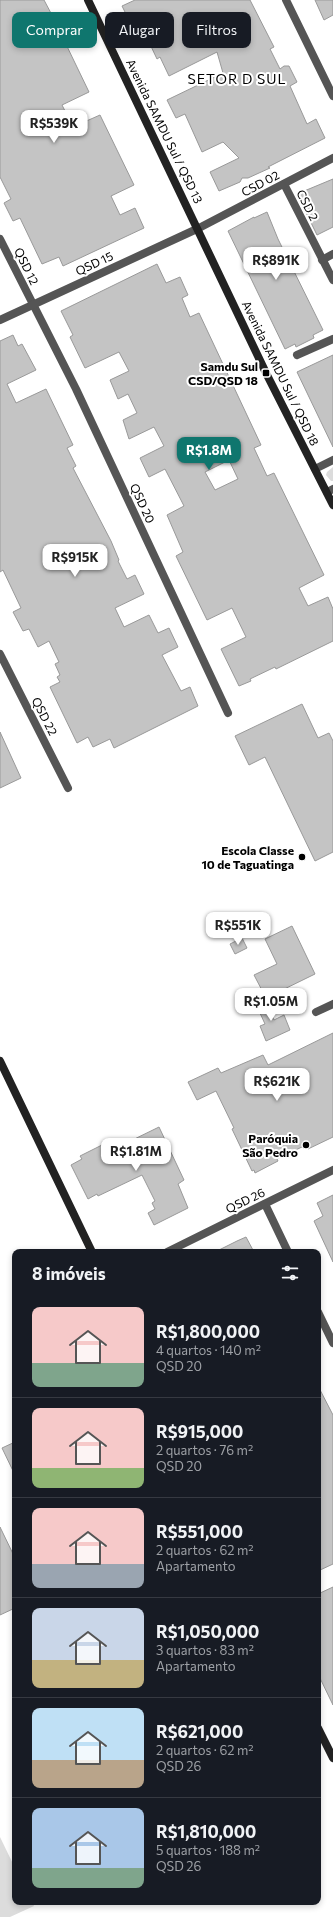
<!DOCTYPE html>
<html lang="pt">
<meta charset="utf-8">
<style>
:root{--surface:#171b24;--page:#242831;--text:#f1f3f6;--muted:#9ea1a6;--line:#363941;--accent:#0f766e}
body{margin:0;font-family:Commissioner,sans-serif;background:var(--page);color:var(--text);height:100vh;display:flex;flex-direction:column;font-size:15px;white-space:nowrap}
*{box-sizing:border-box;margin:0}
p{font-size:13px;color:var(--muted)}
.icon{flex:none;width:22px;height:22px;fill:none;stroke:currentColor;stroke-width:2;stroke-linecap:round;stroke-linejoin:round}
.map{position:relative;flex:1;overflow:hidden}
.side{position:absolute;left:12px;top:1249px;width:309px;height:656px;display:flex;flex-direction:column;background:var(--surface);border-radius:8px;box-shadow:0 2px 6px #0003}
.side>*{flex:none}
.hud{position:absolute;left:12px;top:12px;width:309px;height:36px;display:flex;gap:8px}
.price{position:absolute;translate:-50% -34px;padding:0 9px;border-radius:8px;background:#fff;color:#222;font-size:13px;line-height:26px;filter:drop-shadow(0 1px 2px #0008)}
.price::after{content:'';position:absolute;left:50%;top:24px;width:12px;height:9px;margin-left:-6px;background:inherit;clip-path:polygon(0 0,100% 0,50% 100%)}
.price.current{background:var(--accent);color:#fff}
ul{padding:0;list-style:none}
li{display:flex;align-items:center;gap:12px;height:100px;padding:0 20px}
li+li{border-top:1px solid var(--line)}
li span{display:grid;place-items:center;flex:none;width:112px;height:80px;border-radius:8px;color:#555}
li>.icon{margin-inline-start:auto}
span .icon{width:48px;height:48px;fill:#fffc;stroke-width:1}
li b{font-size:17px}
h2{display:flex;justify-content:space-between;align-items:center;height:48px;padding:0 20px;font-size:17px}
.chip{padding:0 14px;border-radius:8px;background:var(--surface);box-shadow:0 2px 6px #0003;font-size:14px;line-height:36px}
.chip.current{background:var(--accent);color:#fff}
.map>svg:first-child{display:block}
.green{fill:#dcdcdc}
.building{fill:#c4c4c4;stroke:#999;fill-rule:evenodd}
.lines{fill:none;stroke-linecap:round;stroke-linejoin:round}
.street{stroke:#555;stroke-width:8}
.secondary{stroke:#222;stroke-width:8}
.poi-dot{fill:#000;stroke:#fff;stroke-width:1.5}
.labels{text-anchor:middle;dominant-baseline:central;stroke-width:4;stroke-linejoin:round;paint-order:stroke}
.street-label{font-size:12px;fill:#000;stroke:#fff}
.poi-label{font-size:12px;font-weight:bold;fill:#000;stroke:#fff;text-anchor:end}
.quarter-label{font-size:14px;letter-spacing:1px;fill:#000;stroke:#fff}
</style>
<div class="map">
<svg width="333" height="1917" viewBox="0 0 333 1917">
<rect width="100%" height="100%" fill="#fff"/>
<g class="green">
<polygon points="333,467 333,481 331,481 326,475 327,472"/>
<polygon points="0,1837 15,1868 15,1902 32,1902 34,1906 10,1917 0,1917"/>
</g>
<g class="building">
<polygon points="0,0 44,0 53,17 53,40 62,36 89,92 62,105 73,127 100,115 134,185 111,196 120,215 135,208 144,228 63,266 59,257 42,264 20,218 13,221 4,203 11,199 0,177"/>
<polygon points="135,0 250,0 274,47 270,49 280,69 284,66 289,66 297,82 290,86 307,124 316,119 325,138 268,167 270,168 248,178 242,178 240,182 219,191 210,172 239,158 223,142 202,152 185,114 176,118 167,100 223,73 217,52 169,76 160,57 157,59 148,40 164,32 155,13 131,24 122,6"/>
<polygon points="315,0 333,0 333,15 324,20"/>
<polygon points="333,179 333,227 317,235 297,194"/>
<polygon points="267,212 278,239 323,330 313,335 314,338 296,347 295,344 285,349 228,231 254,217 254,218"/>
<path d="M157,264L166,283L180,277L188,295L182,298L190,317L199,313L261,445L254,448L267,476L274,473L324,575L299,588L308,606L328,597L333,609V641L276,669L275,667L250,679L251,681L239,686L221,649L246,637L232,608L207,620L176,556L183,552L167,515L184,506L165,469L149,477L140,458L164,446L154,427L129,439L123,420L137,413L128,394L118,399L110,380L129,371L119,352L85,368L70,337L73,335L61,311ZM229,460L238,479L215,490L205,472Z"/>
<polygon points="13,335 18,346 22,344 36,370 7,384 16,403 46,389 73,445 67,448 76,466 73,468 111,541 119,560 118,561 127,579 135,575 144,594 115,608 124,627 149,615 158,633 169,628 178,647 162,655 181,691 190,687 198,706 114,748 110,739 93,747 88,737 77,743 50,687 60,682 57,677 60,675 55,664 59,662 49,641 38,647 29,629 23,631 13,612 21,608 3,570 0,572 0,341"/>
<polygon points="333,355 333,447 297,372"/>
<polygon points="302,704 318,738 329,733 333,741 333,852 315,861 265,757 249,765 235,736"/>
<polygon points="0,732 21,778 0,788"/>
<polygon points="292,926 315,974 266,998 254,975 277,964 265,939"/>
<polygon points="242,938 247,948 235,954 230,944"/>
<polygon points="263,998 274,1020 284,1015 290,1030 266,1041 260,1026 265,1024 255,1002"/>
<polygon points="333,1033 333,1137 308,1149 306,1145 277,1159 278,1161 255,1173 254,1170 252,1171 232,1129 234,1128 216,1091 197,1100 188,1082 218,1068 221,1073 263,1055 268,1065"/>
<polygon points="159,1127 184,1180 178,1184 188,1208 154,1225 148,1213 155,1209 152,1203 155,1201 142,1175 98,1196 97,1194 88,1199 71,1165 82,1159 80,1156 106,1143 110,1151"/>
<polygon points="333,1195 333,1262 314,1221 323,1216 317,1203"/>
<polygon points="246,1237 254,1252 215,1252 237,1241"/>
<polygon points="318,1386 333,1415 333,1564 318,1571"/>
<polygon points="15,1442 15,1475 2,1448"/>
<polygon points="0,1527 15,1558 15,1608 0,1615"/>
<polygon points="333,1587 333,1705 318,1674 318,1594"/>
</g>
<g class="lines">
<g class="street">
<polyline points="286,0 333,96"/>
<polyline points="284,184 333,280"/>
<polyline points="0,239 76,389 228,713"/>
<polyline points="322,260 333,254"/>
<polyline points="0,320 199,228 333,158"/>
<polyline points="297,355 333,339"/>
<polyline points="315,469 333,460"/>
<polyline points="327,492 333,489"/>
<polyline points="0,654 68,788"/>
<polyline points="316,1012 333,1004"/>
<polyline points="265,1204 288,1252"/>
<polyline points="167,1252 333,1170"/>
<polyline points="318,1312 333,1343"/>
</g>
<g class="secondary">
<polyline points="88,0 266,373 333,505"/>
<polyline points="0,1061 92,1252"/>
<polyline points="318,1728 333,1758"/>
</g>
</g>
<g class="poi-dot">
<rect x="262" y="369" width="8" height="8" rx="2"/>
<circle cx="302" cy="857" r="4"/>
<circle cx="306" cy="1145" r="4"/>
</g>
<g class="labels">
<g class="street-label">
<text transform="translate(165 131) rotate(64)">Avenida SAMDU Sul / QSD 13</text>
<text transform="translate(260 183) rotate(-28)">CSD 02</text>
<text transform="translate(308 205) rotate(63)">CSD 2</text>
<text transform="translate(94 263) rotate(-25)">QSD 15</text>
<text transform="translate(27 266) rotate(64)">QSD 12</text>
<text transform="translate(281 373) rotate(64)">Avenida SAMDU Sul / QSD 18</text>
<text transform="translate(143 503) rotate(65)">QSD 20</text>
<text transform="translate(45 716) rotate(63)">QSD 22</text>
<text transform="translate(245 1200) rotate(-26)">QSD 26</text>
</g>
<g class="poi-label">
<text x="258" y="366">Samdu Sul<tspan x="258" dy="14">CSD/QSD 18</tspan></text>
<text x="294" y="850">Escola Classe<tspan x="294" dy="14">10 de Taguatinga</tspan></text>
<text x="298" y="1138">Paróquia<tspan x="298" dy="14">São Pedro</tspan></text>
</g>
<g class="quarter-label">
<text x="237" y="78">SETOR D SUL</text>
</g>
</g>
</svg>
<b class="price" style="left:54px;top:144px">R$539K</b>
<b class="price" style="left:276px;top:281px">R$891K</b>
<b class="price current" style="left:209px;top:471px">R$1.8M</b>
<b class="price" style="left:75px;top:578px">R$915K</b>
<b class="price" style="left:238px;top:946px">R$551K</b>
<b class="price" style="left:271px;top:1022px">R$1.05M</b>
<b class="price" style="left:277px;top:1102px">R$621K</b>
<b class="price" style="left:136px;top:1172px">R$1.81M</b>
<div class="hud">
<a class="chip current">Comprar</a>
<a class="chip">Alugar</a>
<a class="chip">Filtros</a>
</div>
<section class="side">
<h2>8 imóveis<svg class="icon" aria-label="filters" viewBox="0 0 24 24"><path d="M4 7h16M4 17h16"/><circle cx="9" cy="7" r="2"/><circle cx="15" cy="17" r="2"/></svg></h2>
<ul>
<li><span style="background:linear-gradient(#f6c9c9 70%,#7fa58c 0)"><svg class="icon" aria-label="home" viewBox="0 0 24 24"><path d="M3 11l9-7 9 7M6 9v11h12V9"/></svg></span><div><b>R$1,800,000</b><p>4 quartos · 140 m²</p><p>QSD 20</p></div></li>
<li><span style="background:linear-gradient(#f6c9c9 75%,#8fb573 0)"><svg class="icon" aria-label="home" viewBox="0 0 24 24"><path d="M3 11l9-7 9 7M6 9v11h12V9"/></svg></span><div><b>R$915,000</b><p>2 quartos · 76 m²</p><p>QSD 20</p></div></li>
<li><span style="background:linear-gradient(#f6c9c9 70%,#9aa5b1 0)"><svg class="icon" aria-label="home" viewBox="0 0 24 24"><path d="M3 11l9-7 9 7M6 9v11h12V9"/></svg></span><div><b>R$551,000</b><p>2 quartos · 62 m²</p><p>Apartamento</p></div></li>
<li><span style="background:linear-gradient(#c9d6e8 65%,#c2b280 0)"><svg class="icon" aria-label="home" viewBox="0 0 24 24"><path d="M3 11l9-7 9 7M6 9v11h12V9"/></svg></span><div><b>R$1,050,000</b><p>3 quartos · 83 m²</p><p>Apartamento</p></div></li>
<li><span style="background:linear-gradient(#bfe0f5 65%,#b9a48a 0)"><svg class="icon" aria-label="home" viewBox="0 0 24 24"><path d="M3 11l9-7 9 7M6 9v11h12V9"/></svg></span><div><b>R$621,000</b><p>2 quartos · 62 m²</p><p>QSD 26</p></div></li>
<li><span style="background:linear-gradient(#a9c7e8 75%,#7fa58c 0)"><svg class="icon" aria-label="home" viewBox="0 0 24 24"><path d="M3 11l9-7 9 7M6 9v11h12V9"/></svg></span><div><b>R$1,810,000</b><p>5 quartos · 188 m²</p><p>QSD 26</p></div></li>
</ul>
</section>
</div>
